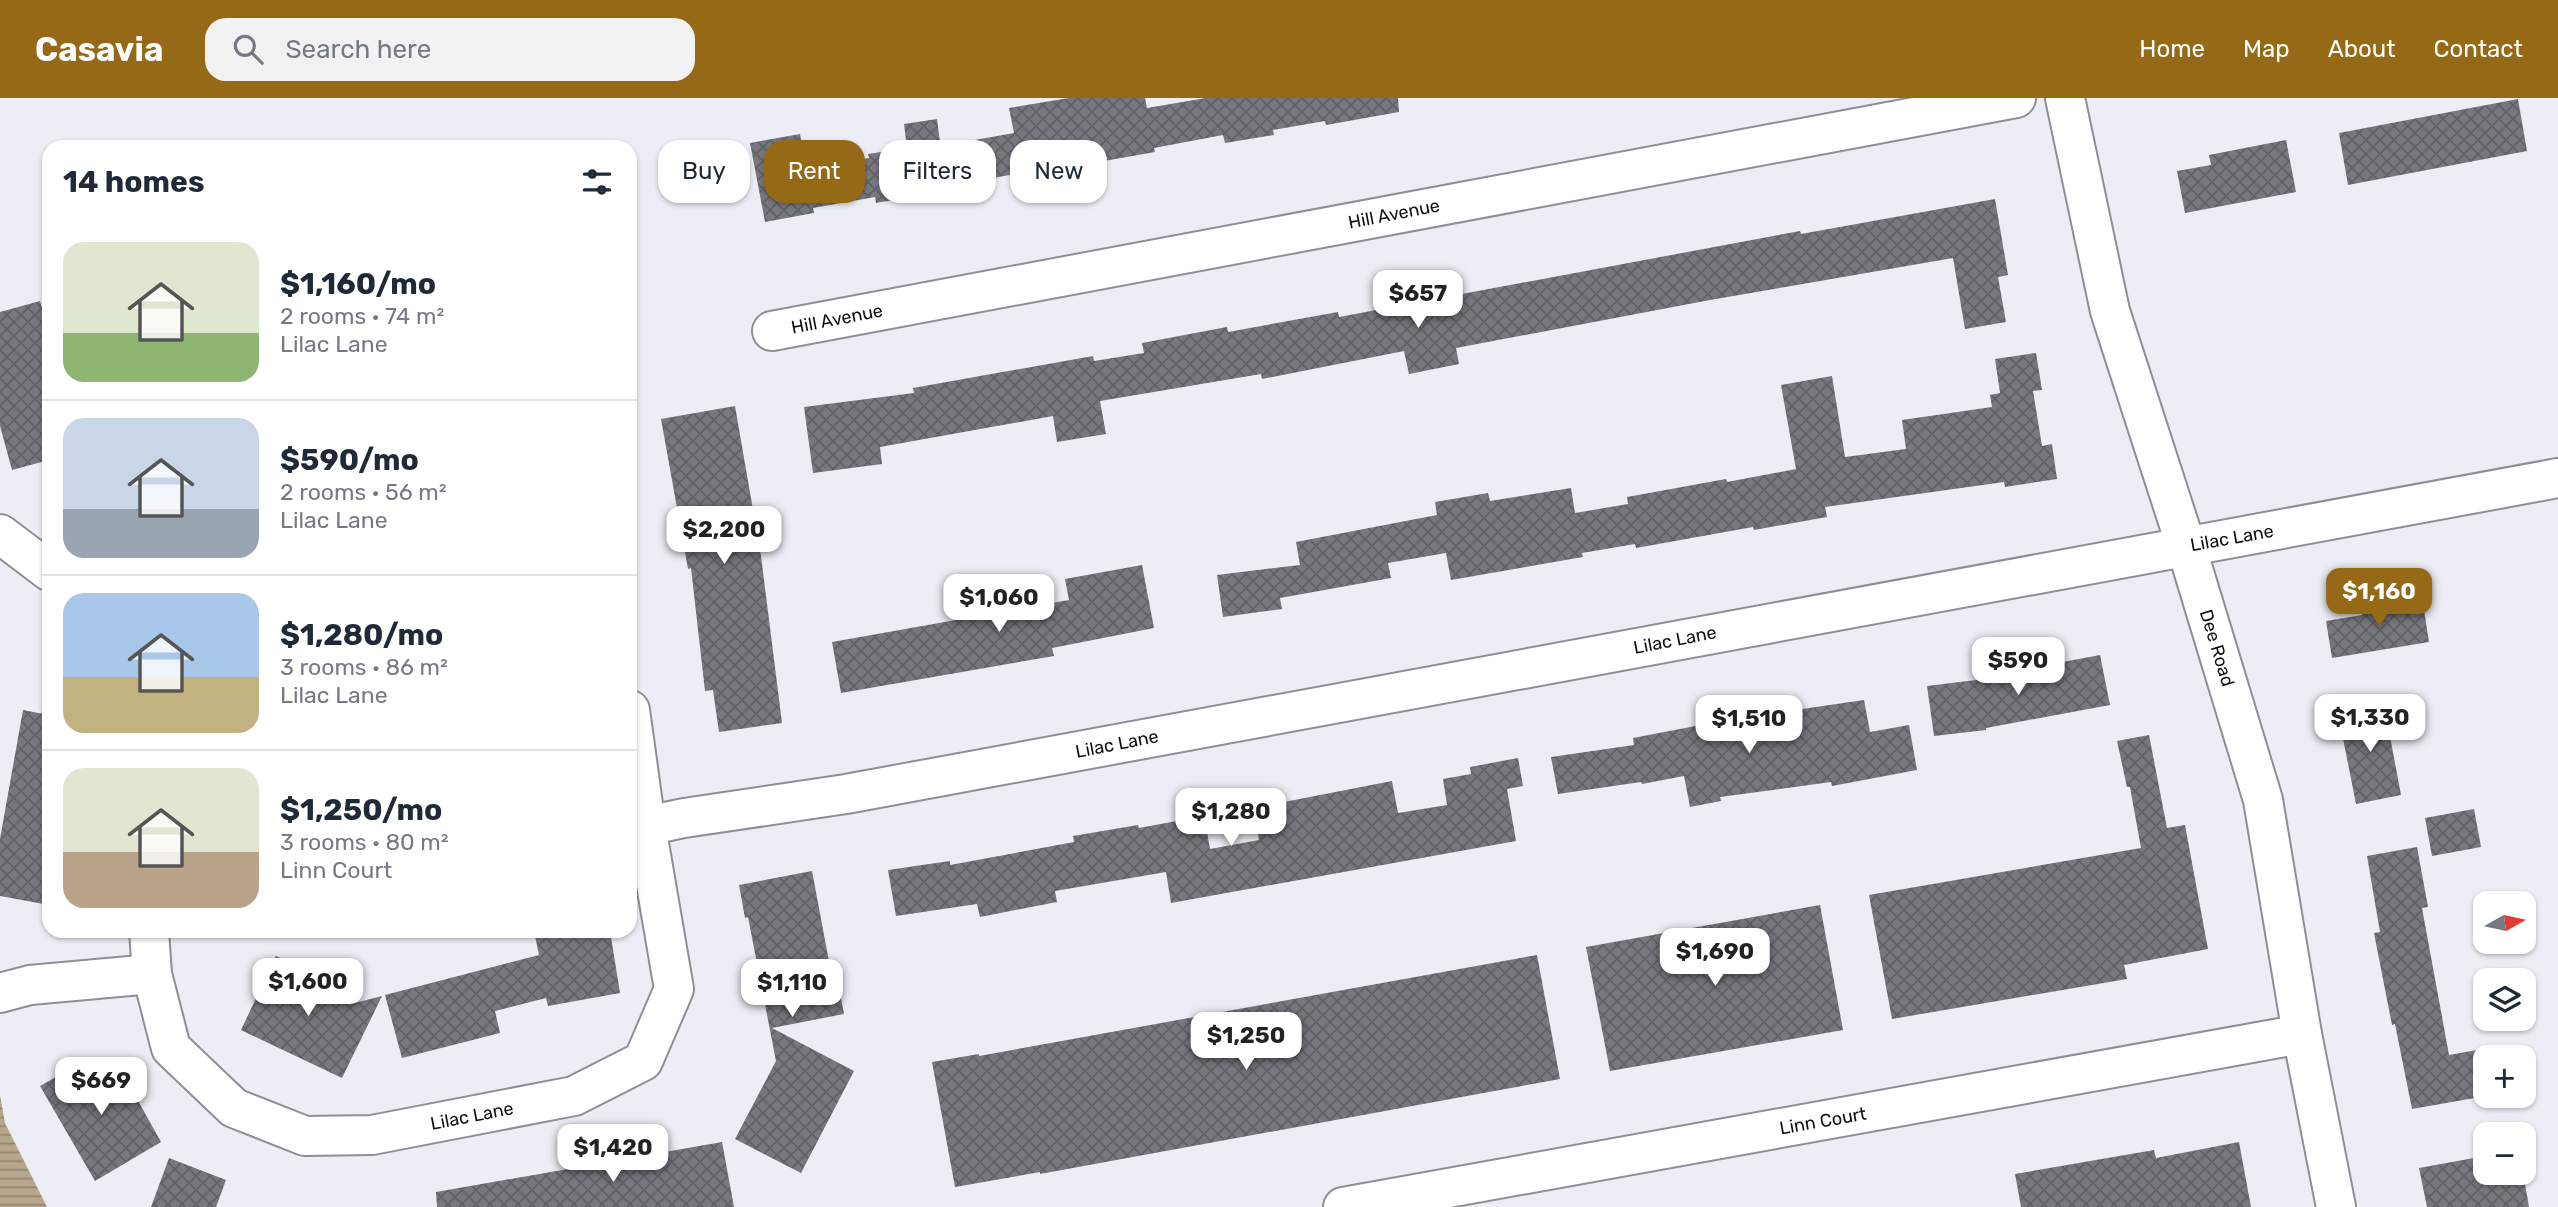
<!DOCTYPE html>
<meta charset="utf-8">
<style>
:root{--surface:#fff;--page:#f2f2f3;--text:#1f2937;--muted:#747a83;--line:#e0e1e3;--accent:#966916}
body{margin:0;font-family:Rubik,sans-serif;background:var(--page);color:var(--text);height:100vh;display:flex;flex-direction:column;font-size:26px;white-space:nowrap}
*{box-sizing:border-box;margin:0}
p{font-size:23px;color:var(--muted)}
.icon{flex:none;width:38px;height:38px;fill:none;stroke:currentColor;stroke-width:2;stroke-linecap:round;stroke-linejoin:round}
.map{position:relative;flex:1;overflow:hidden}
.drawer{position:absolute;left:42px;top:42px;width:595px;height:798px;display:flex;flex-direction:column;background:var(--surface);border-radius:21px;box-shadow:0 2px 5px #0004}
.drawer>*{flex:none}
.guide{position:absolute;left:658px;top:42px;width:665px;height:63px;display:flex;gap:14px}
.needle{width:46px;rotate:81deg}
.fabs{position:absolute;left:2473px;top:793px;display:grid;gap:14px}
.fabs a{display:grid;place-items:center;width:63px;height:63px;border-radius:14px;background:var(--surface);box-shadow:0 2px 5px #0004;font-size:35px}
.price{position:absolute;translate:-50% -60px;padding:0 16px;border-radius:14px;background:#fff;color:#222;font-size:23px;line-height:46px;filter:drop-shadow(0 2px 4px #0008)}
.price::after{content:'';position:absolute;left:50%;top:42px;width:21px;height:16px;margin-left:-10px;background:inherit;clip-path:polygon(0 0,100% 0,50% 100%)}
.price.active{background:var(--accent);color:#fff}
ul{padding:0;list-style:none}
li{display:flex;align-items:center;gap:21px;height:175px;padding:0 21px}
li+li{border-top:2px solid var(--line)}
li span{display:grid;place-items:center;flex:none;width:196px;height:140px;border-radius:21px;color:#555}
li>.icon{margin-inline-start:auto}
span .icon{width:84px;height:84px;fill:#fffc;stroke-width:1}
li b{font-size:30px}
h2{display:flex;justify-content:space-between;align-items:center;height:84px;padding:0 21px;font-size:30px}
.tag{padding:0 24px;border-radius:21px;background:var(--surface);box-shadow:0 2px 5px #0004;font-size:24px;line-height:63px}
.tag.active{background:var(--accent);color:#fff}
header{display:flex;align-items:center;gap:42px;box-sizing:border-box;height:98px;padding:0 35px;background:var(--accent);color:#fff}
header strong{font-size:33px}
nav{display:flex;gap:38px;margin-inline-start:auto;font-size:24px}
.search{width:490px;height:63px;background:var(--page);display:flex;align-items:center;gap:18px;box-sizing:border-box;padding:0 24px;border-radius:21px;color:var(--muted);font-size:26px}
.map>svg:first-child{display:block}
.water{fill:url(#water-rules)}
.building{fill:url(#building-cross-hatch)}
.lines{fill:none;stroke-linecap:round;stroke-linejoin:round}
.minor-casing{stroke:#8e8e96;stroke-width:42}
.minor{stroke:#fff;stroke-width:38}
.labels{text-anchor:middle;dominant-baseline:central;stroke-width:5;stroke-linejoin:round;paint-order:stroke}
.street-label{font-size:18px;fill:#0e0e11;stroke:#fff}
</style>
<header>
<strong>Casavia</strong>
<div class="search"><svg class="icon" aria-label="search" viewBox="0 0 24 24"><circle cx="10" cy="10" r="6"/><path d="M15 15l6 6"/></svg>Search here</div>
<nav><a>Home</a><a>Map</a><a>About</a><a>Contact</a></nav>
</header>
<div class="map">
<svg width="2558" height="1109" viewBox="0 0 2558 1109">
<defs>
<pattern id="water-rules" width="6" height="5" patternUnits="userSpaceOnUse" patternTransform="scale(1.75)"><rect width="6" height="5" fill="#b7a68c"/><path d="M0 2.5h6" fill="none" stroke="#938671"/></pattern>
<pattern id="building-cross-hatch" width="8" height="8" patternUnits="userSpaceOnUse" patternTransform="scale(1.75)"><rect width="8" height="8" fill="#77777e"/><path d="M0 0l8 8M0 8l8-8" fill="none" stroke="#606066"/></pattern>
</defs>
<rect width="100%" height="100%" fill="#ededf5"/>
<polygon class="water" points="0,997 5,1025 47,1109 0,1109"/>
<g class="building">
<polygon points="1069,0 1145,0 1147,10 1206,0 1398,0 1399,14 1326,27 1325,23 1273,32 1274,37 1225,45 1223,37 1154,50 1155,54 1070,69 1071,71 1021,80 1021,75 959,86 960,91 876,105 875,99 813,110 814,115 765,124 750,45 800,36 806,71 869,60 868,56 907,50 904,26 937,21 940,44 951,42 952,46 1014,35 1009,10"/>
<polygon points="2518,1 2527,53 2348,87 2339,35"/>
<polygon points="2286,42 2296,94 2185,115 2177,73 2211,67 2209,57"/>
<polygon points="1995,101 2008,177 1998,179 2006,224 1965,231 1953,160 1710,202 1456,250 1459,266 1409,276 1404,253 1262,281 1261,276 1100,303 1106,336 1057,344 1053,318 880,349 882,366 813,375 804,309 914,295 913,290 1093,258 1094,263 1144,255 1142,245 1227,229 1228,234 1338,214 1339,219 1800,133 1801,136"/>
<polygon points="40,203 49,233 49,362 12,372 0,328 0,214"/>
<polygon points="2036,255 2042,292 2033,293 2042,348 2052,346 2057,381 2005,389 2004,384 1825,409 1827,419 1754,432 1753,429 1636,450 1635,446 1582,455 1583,459 1451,482 1446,455 1388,465 1391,480 1280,500 1282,511 1223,519 1217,477 1300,467 1296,444 1437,417 1435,404 1488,395 1490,403 1571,390 1575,415 1628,406 1627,399 1726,381 1727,384 1796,371 1781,287 1832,278 1845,359 1906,351 1902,322 1992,309 1990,297 2000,295 1995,261"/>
<polygon points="735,308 761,458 782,625 719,634 713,592 705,593 691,470 688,471 661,321"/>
<polygon points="1142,467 1154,530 1052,550 1054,558 841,595 832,544 1069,502 1065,481"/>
<polygon points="2422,499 2429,544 2332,560 2326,523 2362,517 2360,509"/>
<polygon points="2100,557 2110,607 1986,630 1986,632 1934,638 1927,588 2009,578 2009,574"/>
<polygon points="1864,602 1870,634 1909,627 1917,672 1832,688 1831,684 1720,699 1721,703 1690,709 1684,678 1642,686 1641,684 1558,696 1551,659 1634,647 1633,640 1732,621"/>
<polygon points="2384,606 2401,697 2356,706 2338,615"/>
<polygon points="23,612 49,617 49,807 0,798 0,741"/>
<polygon points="2149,637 2167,730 2185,727 2208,851 2124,867 2127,881 1892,921 1869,797 2141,750 2130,689 2127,689 2117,643"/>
<polygon points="1518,660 1523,688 1507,691 1516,743 1171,805 1166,774 1055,793 1057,804 980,819 977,806 896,818 888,772 950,763 950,767 1074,744 1073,738 1138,727 1139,730 1204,718 1210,751 1259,742 1254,710 1392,683 1398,715 1447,707 1443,681 1471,676 1470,669"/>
<polygon points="2474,711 2481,749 2432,758 2425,720"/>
<polygon points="2417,749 2428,809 2422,810 2449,957 2494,949 2495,959 2485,959 2486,998 2412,1011 2395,926 2392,927 2374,835 2380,834 2367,758"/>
<polygon points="812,773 831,874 836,873 844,916 772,930 854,973 801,1075 735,1041 776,963 748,819 745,820 739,787"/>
<polygon points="1820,807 1843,932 1610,973 1586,849"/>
<polygon points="534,833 585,833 586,838 610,833 620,895 548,908 546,900 495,913 500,935 402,960 385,897 539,857"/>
<polygon points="1537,857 1560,981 1040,1076 1040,1074 955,1089 932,964 979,956 979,958"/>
<polygon points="276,858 318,878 314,885 355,905 382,898 342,980 241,932"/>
<polygon points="107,959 127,994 132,992 161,1044 95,1083 40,988 75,968 79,976"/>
<polygon points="722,1044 734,1109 437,1109 436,1094"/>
<polygon points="2239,1044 2251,1109 2021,1109 2015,1076 2154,1052 2156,1060"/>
<polygon points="2485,1058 2485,1074 2523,1074 2529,1109 2427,1109 2419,1070"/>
<polygon points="169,1060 226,1082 216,1109 151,1109"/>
</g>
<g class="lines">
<g class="minor-casing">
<g id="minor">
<polyline points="2065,0 2110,213 2186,448 2263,702 2302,936 2336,1109"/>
<polyline points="772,233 2016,0"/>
<polyline points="0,436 49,473"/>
<polyline points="646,728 684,720 846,696 2558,380"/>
<polyline points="149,833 152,876 171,950 234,1010 305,1038 372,1037 574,998 643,963 674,891 646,728 630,612"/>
<polyline points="0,895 30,887 152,876"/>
<polyline points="1343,1109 2302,936"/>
</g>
</g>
<use href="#minor" class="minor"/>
</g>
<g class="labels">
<g class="street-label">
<text transform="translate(1394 116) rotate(-11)">Hill Avenue</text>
<text transform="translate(837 221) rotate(-11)">Hill Avenue</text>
<text transform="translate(2232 440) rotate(-10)">Lilac Lane</text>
<text transform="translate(1675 542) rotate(-11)">Lilac Lane</text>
<text transform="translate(2217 550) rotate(73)">Dee Road</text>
<text transform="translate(1117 646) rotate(-11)">Lilac Lane</text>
<text transform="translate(472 1018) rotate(-11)">Lilac Lane</text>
<text transform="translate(1823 1023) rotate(-10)">Linn Court</text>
</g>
</g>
</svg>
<div class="fabs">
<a><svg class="needle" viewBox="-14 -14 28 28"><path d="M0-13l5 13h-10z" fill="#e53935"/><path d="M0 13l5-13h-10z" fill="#747a83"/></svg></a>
<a><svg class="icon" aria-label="layers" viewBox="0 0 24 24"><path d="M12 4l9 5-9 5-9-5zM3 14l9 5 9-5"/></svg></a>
<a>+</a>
<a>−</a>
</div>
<b class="price" style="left:1418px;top:232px">$657</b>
<b class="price" style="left:724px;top:468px">$2,200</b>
<b class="price active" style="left:2379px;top:530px">$1,160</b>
<b class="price" style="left:999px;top:536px">$1,060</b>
<b class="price" style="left:2018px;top:599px">$590</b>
<b class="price" style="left:2370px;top:656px">$1,330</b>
<b class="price" style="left:1749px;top:657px">$1,510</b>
<b class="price" style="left:1231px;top:750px">$1,280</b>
<b class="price" style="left:1715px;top:890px">$1,690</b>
<b class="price" style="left:308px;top:920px">$1,600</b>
<b class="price" style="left:792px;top:921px">$1,110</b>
<b class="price" style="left:1246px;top:974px">$1,250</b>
<b class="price" style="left:101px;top:1019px">$669</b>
<b class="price" style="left:613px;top:1086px">$1,420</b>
<div class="guide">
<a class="tag">Buy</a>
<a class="tag active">Rent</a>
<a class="tag">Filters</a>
<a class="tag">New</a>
</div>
<section class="drawer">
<h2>14 homes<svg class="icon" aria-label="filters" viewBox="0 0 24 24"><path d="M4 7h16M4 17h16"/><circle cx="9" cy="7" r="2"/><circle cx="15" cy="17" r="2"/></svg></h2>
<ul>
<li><span style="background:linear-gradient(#dfe7d0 65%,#8fb573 0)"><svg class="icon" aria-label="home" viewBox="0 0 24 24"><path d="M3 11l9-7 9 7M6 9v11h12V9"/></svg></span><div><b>$1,160/mo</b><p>2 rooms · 74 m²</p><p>Lilac Lane</p></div></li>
<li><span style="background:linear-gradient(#c9d6e8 65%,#9aa5b1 0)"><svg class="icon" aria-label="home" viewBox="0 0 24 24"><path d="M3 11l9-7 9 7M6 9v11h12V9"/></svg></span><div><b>$590/mo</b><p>2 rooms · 56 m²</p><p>Lilac Lane</p></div></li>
<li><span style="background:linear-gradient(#a9c7e8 60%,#c2b280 0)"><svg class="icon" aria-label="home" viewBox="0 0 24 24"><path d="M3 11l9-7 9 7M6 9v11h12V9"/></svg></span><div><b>$1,280/mo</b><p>3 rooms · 86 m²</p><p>Lilac Lane</p></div></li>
<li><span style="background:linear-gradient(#dfe7d0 60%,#b9a48a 0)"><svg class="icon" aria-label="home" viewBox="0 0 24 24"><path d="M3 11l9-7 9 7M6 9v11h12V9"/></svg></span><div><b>$1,250/mo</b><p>3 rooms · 80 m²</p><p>Linn Court</p></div></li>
</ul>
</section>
</div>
